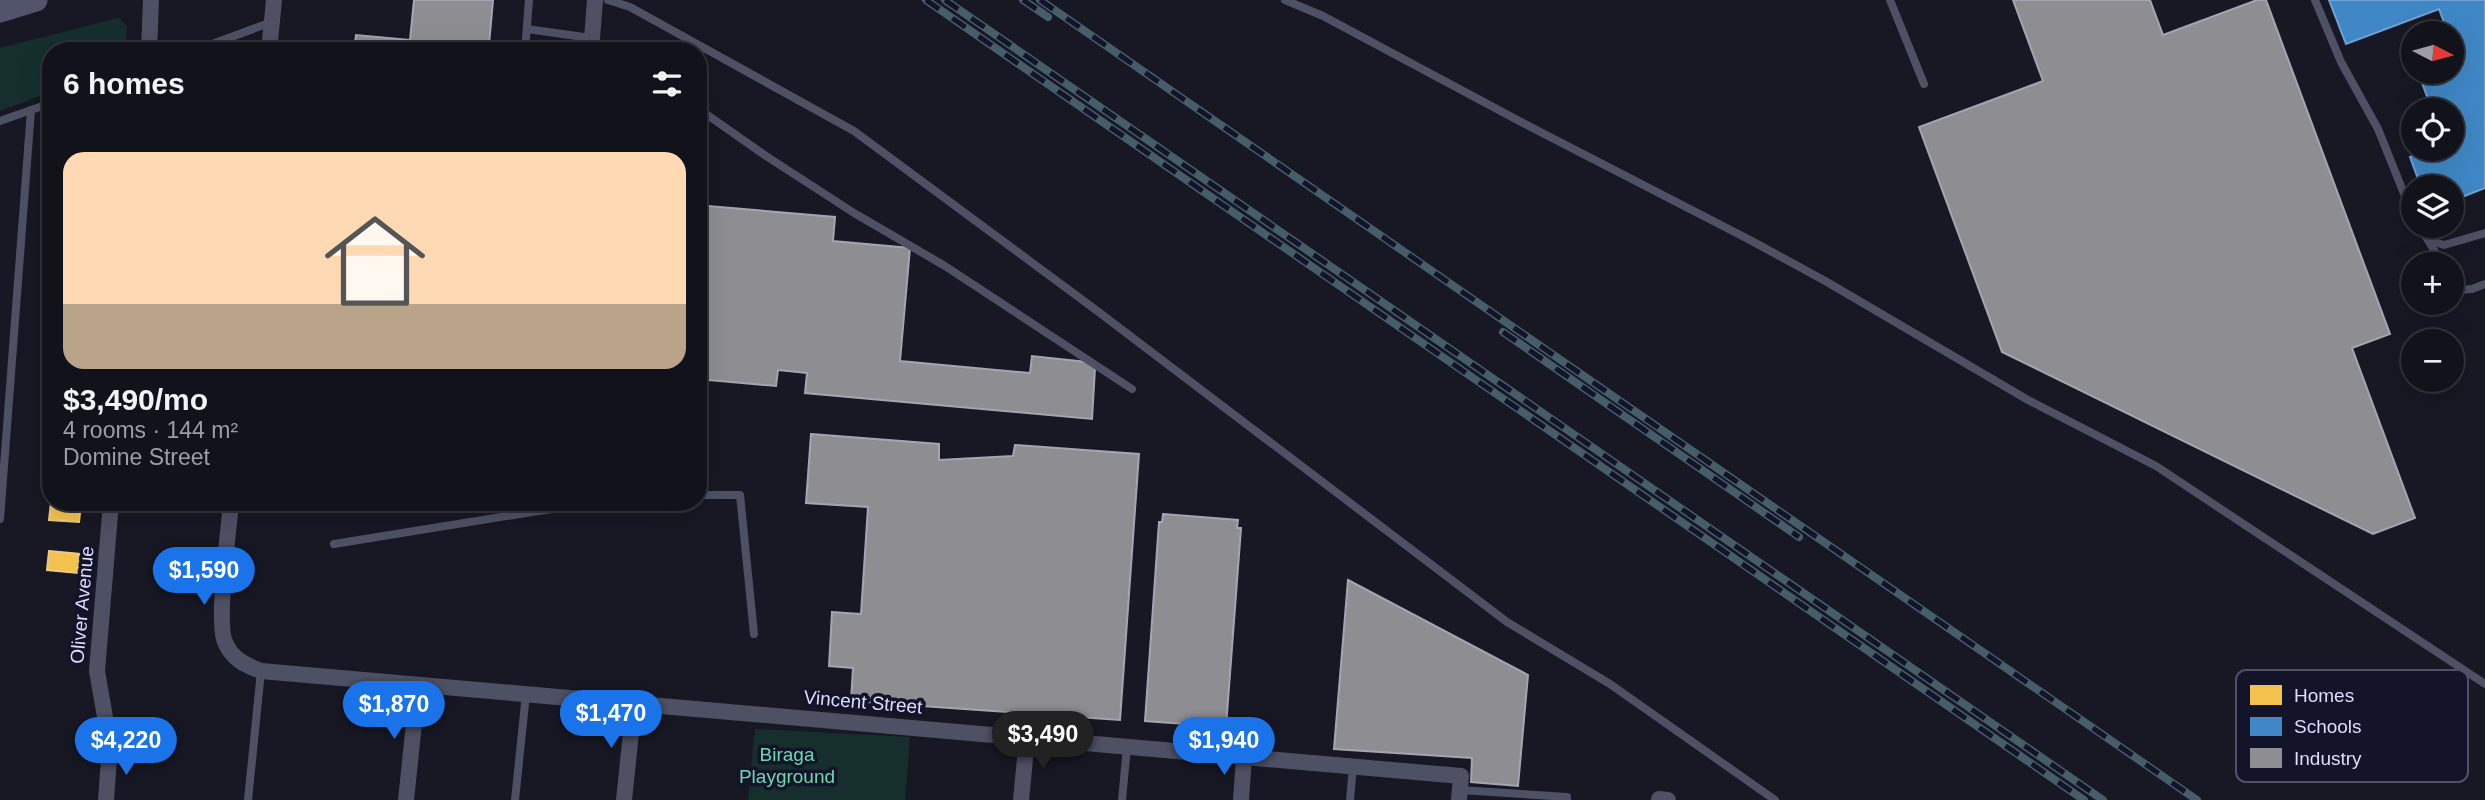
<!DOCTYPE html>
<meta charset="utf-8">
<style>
:root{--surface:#12121b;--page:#1f2028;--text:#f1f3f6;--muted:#9c9ea3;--line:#31323a;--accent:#1a73e8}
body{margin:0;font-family:Arial,sans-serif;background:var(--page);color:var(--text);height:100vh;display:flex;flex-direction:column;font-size:26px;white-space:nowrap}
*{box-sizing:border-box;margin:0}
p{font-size:23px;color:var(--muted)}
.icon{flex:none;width:38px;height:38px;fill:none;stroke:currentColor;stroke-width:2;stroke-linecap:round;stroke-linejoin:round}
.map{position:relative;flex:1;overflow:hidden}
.sheet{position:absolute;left:42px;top:42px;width:665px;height:469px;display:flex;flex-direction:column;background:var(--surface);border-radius:28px;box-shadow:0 7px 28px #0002,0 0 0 2px var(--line)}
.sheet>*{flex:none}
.needle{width:46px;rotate:96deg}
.buttons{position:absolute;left:2401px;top:21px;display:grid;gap:14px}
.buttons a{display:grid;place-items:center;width:63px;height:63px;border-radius:50%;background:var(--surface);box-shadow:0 7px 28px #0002,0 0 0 2px var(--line);font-size:35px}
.price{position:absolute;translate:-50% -60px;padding:0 16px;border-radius:24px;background:var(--accent);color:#fff;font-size:23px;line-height:46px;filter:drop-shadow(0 2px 4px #0008)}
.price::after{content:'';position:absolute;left:50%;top:42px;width:21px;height:16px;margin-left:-10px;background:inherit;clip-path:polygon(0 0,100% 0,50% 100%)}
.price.on{background:#222;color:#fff}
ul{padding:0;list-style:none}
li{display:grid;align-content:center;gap:14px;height:371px;padding:0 21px}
li span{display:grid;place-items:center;height:217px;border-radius:21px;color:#555}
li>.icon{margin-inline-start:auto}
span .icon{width:126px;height:126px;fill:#fffc;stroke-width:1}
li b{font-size:30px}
h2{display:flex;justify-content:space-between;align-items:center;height:84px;padding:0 21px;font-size:30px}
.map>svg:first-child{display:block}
.green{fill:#162f2d}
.homes{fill:#f2c14e;stroke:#ecca82;stroke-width:2}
.schools{fill:#3f88c5;stroke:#6ea2d6;stroke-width:2}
.industry{fill:#8d8d92;stroke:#a5a5b2;stroke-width:2}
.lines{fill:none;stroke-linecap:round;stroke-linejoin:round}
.lane{stroke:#4e5064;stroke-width:8}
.street{stroke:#4e5064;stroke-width:16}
.secondary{stroke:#51546a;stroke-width:23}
.rail-casing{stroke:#465e6a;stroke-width:8}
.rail{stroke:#131329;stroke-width:5;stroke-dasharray:16;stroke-linecap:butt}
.labels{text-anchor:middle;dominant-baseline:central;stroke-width:7;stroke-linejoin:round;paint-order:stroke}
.street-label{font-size:19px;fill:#dddefd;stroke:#131329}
.park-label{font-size:19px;fill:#6dd9af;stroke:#131329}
.key{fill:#131329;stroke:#505069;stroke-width:2}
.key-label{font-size:19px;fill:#dddefd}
</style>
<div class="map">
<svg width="2485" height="800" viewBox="0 0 2485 800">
<rect width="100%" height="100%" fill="#181824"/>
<g class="green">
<polygon points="118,18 127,26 125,51 51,51 51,92 0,111 0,48"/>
<polygon points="755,729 910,737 905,800 748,800"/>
</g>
<g class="homes">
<polygon points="51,502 81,504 79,522 49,520"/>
<polygon points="49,551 80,554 78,573 47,570"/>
</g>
<polygon class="schools" points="2329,0 2485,0 2485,188 2452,201 2452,187 2421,187 2410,157 2430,149 2452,149 2452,110 2432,110 2418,72 2452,72 2452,33 2448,33 2439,9 2346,44"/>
<g class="industry">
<polygon points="414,0 493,0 489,45 480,44 479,51 354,51 356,35 410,40"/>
<polygon points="2013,0 2150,0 2163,35 2257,0 2266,0 2390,334 2352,348 2415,518 2373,534 2002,352 1919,127 2043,81"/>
<polygon points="708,206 835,217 833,241 910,248 900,361 1030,373 1032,356 1087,362 1095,368 1092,419 805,393 807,373 778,370 776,386 698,379 698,231 705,231"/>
<polygon points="811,434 939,444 939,460 1013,456 1015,445 1139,454 1120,720 851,701 853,668 829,666 832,612 861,614 868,507 806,503"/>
<polygon points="1163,514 1238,520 1237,528 1241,528 1226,727 1145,721 1159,522 1162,522"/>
<polygon points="1348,580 1528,675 1518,786 1471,782 1472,758 1334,749"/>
</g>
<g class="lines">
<g class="lane">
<polyline points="608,0 630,7 854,131 1096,310 1507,622 1610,684 1775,800"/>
<polyline points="1285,0 1323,16 1523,123 1750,240 1827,282 2028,400 2156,466 2485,684"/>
<polyline points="1890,0 1924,84"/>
<polyline points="2315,0 2341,62 2378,129 2413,216"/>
<polyline points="527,29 591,38 608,51"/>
<polyline points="193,51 272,22"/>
<polyline points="525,51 529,0"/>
<polyline points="698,109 706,114 698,193"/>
<polyline points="706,114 766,156 854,213 945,266 1132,389"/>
<polyline points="0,121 51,103"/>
<polyline points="2419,226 2428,240 2444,245 2485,233"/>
<polyline points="2428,240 2442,264"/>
<polyline points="2452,284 2458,290 2472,289 2485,284"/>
<polyline points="698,495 740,495 754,634"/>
<polyline points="538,511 605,502"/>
<polyline points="0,519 31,110"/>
<polyline points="334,544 538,511 540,502"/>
<polyline points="1460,790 1567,797 1567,800"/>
<polyline points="248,800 261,671"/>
<polyline points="515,800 526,694"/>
<polyline points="1122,800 1127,747"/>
<polyline points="1350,800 1353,766"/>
</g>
<g class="street">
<polyline points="149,51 151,0"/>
<polyline points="269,51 274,0"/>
<polyline points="591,51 595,0"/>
<path d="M231,502C229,530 216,622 225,642C232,659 245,665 261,671L1461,776L1459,800"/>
<polyline points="1659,799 1668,800"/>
<polyline points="106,800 110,746 97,671 111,502"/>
<polyline points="406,800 418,685"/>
<polyline points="624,800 634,704"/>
<polyline points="1021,800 1027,738"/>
<polyline points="1241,800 1244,757"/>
</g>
<polyline class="secondary" points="0,11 36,0"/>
<g class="rail-casing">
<g id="rail">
<polyline points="926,0 2084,800"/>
<polyline points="945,0 2103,800"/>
<polyline points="1023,0 1048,17"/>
<polyline points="1040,0 2197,800"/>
<polyline points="1503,332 1799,537"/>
</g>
</g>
<use href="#rail" class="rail"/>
</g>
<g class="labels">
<g class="street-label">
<text transform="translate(82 605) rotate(-85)">Oliver Avenue</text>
<text transform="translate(863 702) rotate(5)">Vincent Street</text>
</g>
<g class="park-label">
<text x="787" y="754">Biraga<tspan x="787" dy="22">Playground</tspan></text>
</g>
</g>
<rect x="2236" y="670" width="232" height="112" rx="10" class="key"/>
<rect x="2250" y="685" width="32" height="20" fill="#f2c14e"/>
<rect x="2250" y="717" width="32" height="19" fill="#3f88c5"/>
<rect x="2250" y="748" width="32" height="20" fill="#8d8d92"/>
<g class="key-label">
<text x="2294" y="702">Homes</text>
<text x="2294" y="733">Schools</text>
<text x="2294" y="765">Industry</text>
</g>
</svg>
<div class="buttons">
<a><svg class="needle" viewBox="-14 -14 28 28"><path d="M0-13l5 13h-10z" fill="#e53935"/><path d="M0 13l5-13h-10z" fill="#9c9ea3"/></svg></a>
<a><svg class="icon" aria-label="locate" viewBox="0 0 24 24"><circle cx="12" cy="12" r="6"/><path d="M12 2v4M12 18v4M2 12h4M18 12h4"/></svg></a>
<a><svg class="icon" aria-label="layers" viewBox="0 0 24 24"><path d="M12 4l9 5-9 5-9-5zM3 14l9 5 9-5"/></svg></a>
<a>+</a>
<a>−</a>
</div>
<b class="price" style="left:204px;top:607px">$1,590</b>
<b class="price" style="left:394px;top:741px">$1,870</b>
<b class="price" style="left:611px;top:750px">$1,470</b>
<b class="price on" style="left:1043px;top:771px">$3,490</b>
<b class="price" style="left:126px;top:777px">$4,220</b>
<b class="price" style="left:1224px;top:777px">$1,940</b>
<section class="sheet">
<h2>6 homes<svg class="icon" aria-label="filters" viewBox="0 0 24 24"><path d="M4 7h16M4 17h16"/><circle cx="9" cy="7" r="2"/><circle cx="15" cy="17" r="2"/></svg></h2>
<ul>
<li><span style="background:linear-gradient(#ffd9b3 70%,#b9a48a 0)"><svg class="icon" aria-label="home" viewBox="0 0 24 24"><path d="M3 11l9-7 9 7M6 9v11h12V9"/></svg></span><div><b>$3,490/mo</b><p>4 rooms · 144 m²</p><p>Domine Street</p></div></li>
</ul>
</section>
</div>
